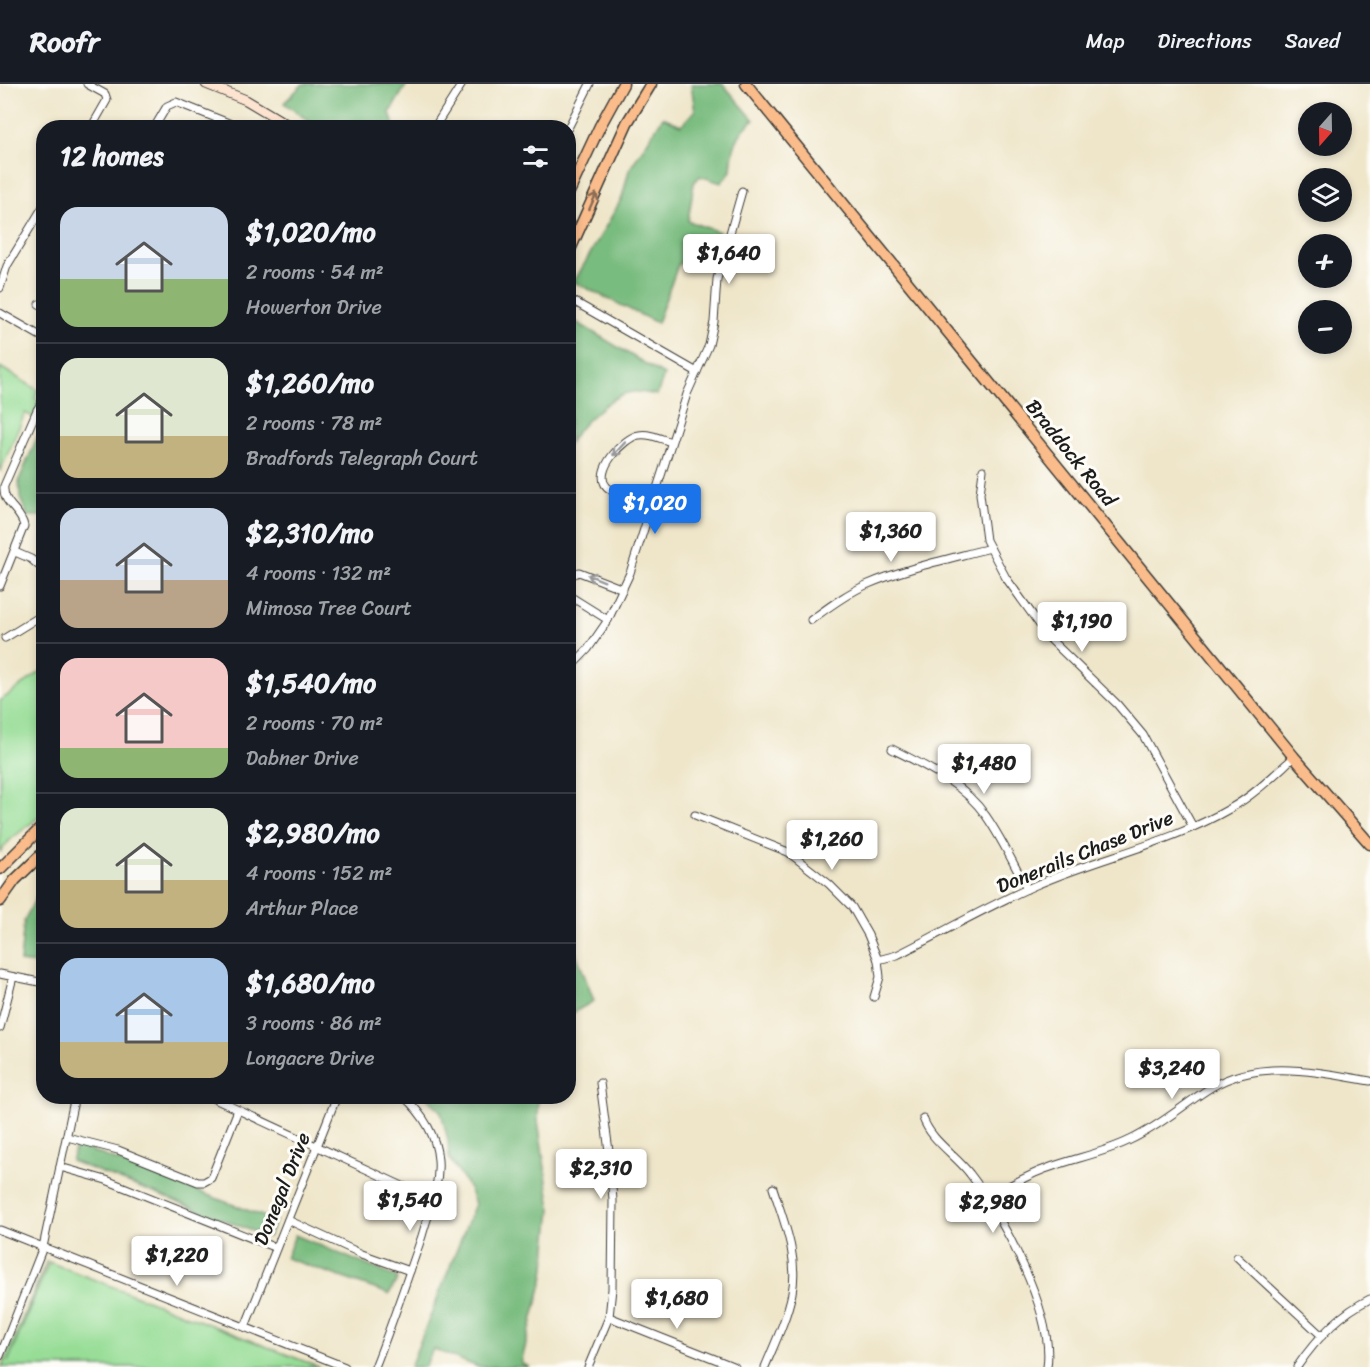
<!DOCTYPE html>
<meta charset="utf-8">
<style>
:root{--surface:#171b24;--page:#20242c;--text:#f1f3f6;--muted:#9ea1a6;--line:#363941;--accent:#1a73e8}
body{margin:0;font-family:Sriracha,sans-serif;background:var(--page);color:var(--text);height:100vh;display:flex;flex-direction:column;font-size:22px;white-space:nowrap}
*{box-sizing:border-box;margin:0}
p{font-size:20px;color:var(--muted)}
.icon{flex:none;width:33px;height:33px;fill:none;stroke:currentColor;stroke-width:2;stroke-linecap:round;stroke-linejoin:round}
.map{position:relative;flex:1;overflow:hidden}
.sheet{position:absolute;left:36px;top:36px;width:540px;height:984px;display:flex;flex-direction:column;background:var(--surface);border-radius:24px;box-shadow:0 3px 9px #0003}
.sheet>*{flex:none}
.needle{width:39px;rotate:200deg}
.buttons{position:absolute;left:1298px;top:18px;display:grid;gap:12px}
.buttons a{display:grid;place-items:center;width:54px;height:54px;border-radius:50%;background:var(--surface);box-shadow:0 3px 9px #0003;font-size:30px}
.price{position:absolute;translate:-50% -51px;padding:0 14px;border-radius:6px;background:#fff;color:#222;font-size:20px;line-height:39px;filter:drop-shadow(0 2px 3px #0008)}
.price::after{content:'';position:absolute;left:50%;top:36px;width:18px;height:14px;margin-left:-9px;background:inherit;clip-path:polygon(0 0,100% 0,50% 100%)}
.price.current{background:var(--accent);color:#fff}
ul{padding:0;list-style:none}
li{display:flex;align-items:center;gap:18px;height:150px;padding:0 24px}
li+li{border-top:2px solid var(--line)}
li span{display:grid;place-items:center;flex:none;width:168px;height:120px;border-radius:18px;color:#555}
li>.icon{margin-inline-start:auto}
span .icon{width:72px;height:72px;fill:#fffc;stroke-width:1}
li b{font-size:26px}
h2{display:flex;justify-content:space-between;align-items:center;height:72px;padding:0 24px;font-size:26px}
header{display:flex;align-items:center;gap:36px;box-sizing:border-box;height:84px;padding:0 30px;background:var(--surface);border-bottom:2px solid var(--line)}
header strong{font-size:28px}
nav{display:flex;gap:33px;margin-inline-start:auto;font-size:21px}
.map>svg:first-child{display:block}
.green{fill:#97dd96;stroke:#5a7c59;stroke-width:1.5}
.forest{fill:#79bc7f;stroke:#4a6c4e;stroke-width:1.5}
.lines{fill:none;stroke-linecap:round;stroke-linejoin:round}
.street-casing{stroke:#3c3a36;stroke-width:9}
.secondary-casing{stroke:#3c3a36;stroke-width:11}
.primary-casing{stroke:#3c3a36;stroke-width:13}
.street{stroke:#fff;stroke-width:7}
.secondary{stroke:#fde4d1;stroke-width:9}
.primary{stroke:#fabc8b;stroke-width:10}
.oneway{stroke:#8b6c54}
.oneway2{stroke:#999}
.labels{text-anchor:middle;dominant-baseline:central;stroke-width:6;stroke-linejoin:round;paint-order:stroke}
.street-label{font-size:20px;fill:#1c1c1c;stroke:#fdfcf7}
</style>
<header>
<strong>Roofr</strong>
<nav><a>Map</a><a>Directions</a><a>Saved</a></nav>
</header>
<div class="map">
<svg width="1370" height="1283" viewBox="0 0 1370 1283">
<rect width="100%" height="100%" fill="#fdfcf7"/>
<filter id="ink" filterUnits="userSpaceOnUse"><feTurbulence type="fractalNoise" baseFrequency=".0167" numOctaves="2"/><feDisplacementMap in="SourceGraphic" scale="12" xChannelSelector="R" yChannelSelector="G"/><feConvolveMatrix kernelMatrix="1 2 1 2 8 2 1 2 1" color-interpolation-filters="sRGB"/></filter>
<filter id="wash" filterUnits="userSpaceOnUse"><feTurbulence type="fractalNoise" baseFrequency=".008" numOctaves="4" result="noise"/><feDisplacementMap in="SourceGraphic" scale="24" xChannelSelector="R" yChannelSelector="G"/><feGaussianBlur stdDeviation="1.35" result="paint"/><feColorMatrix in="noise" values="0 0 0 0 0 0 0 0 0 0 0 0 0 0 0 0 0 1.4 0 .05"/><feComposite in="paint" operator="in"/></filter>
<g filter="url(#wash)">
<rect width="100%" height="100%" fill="#efe6ca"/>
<g class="green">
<polygon points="0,283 38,306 35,314 44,321 43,338 25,329 0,388"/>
<polygon points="43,586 43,730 10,756 0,768 0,617"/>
<polygon points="47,1176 8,1278 49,1178 319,1283 2,1283"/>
</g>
<g class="forest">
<polygon points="303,0 407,0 390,28 394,43 317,43 284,19"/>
<path d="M691,0H723L754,36C736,49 732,66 731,87L721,99L700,92L694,99L688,137L719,148L705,178L685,175L678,181L657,239L574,198L622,114L629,86L663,33L681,41L695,27Z"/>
<path d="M573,236L664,291L657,311C649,310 640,307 633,308C612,309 579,342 569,359L568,245Z"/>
<polygon points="43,340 43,432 28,432 20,414 19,396"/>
<polygon points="43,800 43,881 20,878 24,837"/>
<polygon points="569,851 594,917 569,931 568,931"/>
<polygon points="427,1013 538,1013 538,1036 551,1125 544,1192 521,1279 529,1283 478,1283 433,1265 425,1283 410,1283 475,1120 468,1102 449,1074 448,1056 441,1028"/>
<polygon points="76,1061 276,1137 268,1153 71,1077"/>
<polygon points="295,1151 398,1194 389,1210 286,1174"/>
</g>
</g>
<g filter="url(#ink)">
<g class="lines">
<g class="street-casing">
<g id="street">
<polyline points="87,0 105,10 107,16 91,44"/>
<polyline points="154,44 167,22 176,18 241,44"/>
<polyline points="434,44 462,0"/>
<polyline points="568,44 590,0"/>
<polyline points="0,204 7,182 44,121"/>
<polyline points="568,214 697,288"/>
<polyline points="39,220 44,223"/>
<polyline points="0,229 44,254"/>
<polyline points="983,386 980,410 986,456 1006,494 1050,555 1117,620 1143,651 1193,743"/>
<path d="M651,420C641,416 615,411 607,403C592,388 624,353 639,351C650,349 661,355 671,358"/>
<polyline points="15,468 31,475 44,486"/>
<polyline points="568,493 579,488 623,505"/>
<path d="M0,502L24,442C21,426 2,420 4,402L37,326L44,315"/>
<polyline points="568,511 608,536"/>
<path d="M811,536C829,523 846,510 866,501C905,484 949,475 990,464"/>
<polyline points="5,554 44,530"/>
<polyline points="568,586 588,565 608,536 630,489 687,310 709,261 714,238 717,195 742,107"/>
<path d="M892,665C926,682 964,700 986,732C1002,755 1014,781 1027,805"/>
<polyline points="695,731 788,768 829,800 852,823 868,851 878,876 880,893 874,913"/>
<path d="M878,876L897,871C943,848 988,822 1036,801C1100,773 1169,760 1231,724C1254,711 1274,691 1294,673"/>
<polyline points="0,890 44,899"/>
<polyline points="0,944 13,893"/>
<polyline points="208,1012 409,1105 434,1114"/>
<path d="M923,1034C931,1057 956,1071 970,1090C1002,1131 1055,1230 1047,1283"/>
<polyline points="67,1053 118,1066 198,1098 204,1098 211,1094 238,1026"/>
<polyline points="60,1083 106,1096 276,1164"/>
<path d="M987,1114C1006,1104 1027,1091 1048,1084C1075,1074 1104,1069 1130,1056C1160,1042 1183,1021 1210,1004C1259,974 1317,988 1370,997"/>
<polyline points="288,1136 362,1170 410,1187"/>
<polyline points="0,1146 345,1283"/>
<polyline points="1237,1173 1322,1252"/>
<polyline points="609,1233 735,1283"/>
<polyline points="245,1243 337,1012"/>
<polyline points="0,1272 43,1163 75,1012"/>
<path d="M375,1283C392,1240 407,1196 422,1152C429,1127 440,1102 438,1076C436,1050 422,1029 403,1012"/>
<polyline points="588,1283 609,1233 612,1205 613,1117 610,1075 600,999"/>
<path d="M765,1283C775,1259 787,1234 792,1209C799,1173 784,1138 773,1104"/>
<path d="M1297,1283C1316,1255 1339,1230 1370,1215"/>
</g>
</g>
<g class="secondary-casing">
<polyline id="secondary" points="206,0 246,16 293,44"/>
</g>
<g class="primary-casing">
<g id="primary">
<polyline points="746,0 1294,673 1370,760"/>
<polyline points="568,110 600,42 623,0"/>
<polyline points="568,170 627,39 651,0"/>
<polyline points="0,785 44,741"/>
<polyline points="0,817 15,796 44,768"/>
</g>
</g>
<use href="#street" class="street"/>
<use href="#secondary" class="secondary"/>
<use href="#primary" class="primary"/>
</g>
<defs><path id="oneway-shaft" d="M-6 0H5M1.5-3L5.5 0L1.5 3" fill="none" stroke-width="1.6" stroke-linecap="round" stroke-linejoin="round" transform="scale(1.5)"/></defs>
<use class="oneway" href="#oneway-shaft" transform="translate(593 117) rotate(-66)"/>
<g class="oneway2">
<use href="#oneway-shaft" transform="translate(619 365) rotate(133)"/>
<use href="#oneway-shaft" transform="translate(596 494) rotate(-158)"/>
</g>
</g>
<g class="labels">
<g class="street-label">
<text transform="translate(1071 369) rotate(51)">Braddock Road</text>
<text transform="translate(1085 768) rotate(-22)">Donerails Chase Drive</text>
<text transform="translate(282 1105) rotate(-68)">Donegal Drive</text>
</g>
</g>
</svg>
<div class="buttons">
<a><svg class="needle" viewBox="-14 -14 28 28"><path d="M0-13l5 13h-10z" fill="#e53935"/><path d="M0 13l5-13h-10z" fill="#9ea1a6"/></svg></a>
<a><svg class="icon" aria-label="layers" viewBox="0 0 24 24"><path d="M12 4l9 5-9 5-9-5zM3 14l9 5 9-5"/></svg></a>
<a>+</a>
<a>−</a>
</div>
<b class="price" style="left:729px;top:201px">$1,640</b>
<b class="price current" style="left:655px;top:451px">$1,020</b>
<b class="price" style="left:891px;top:479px">$1,360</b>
<b class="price" style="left:1082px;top:569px">$1,190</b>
<b class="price" style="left:984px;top:711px">$1,480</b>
<b class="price" style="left:832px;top:787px">$1,260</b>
<b class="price" style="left:1172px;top:1016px">$3,240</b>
<b class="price" style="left:601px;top:1116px">$2,310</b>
<b class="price" style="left:410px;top:1148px">$1,540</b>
<b class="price" style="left:993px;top:1150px">$2,980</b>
<b class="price" style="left:177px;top:1203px">$1,220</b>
<b class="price" style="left:677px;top:1246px">$1,680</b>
<section class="sheet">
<h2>12 homes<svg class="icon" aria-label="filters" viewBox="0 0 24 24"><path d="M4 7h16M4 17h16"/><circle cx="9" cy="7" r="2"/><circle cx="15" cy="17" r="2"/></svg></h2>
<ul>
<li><span style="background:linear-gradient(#c9d6e8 60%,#8fb573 0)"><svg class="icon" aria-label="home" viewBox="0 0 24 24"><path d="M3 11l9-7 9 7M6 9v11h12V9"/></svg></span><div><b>$1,020/mo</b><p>2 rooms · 54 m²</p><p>Howerton Drive</p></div></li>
<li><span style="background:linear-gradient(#dfe7d0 65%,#c2b280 0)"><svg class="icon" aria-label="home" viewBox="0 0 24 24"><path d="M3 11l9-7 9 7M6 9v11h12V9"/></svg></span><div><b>$1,260/mo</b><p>2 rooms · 78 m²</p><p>Bradfords Telegraph Court</p></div></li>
<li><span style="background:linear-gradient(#c9d6e8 60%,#b9a48a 0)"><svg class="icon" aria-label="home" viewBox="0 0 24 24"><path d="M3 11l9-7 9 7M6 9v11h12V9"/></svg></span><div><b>$2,310/mo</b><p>4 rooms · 132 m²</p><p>Mimosa Tree Court</p></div></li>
<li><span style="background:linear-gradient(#f6c9c9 75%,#8fb573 0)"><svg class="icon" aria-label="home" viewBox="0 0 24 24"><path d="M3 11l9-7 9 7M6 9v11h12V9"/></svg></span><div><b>$1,540/mo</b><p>2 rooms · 70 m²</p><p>Dabner Drive</p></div></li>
<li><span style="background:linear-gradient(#dfe7d0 60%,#c2b280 0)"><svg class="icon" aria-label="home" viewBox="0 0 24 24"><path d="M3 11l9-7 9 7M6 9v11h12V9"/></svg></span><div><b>$2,980/mo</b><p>4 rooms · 152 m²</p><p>Arthur Place</p></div></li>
<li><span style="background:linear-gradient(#a9c7e8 70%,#c2b280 0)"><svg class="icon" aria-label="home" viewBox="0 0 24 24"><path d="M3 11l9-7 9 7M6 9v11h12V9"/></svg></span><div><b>$1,680/mo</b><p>3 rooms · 86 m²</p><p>Longacre Drive</p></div></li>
</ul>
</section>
</div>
